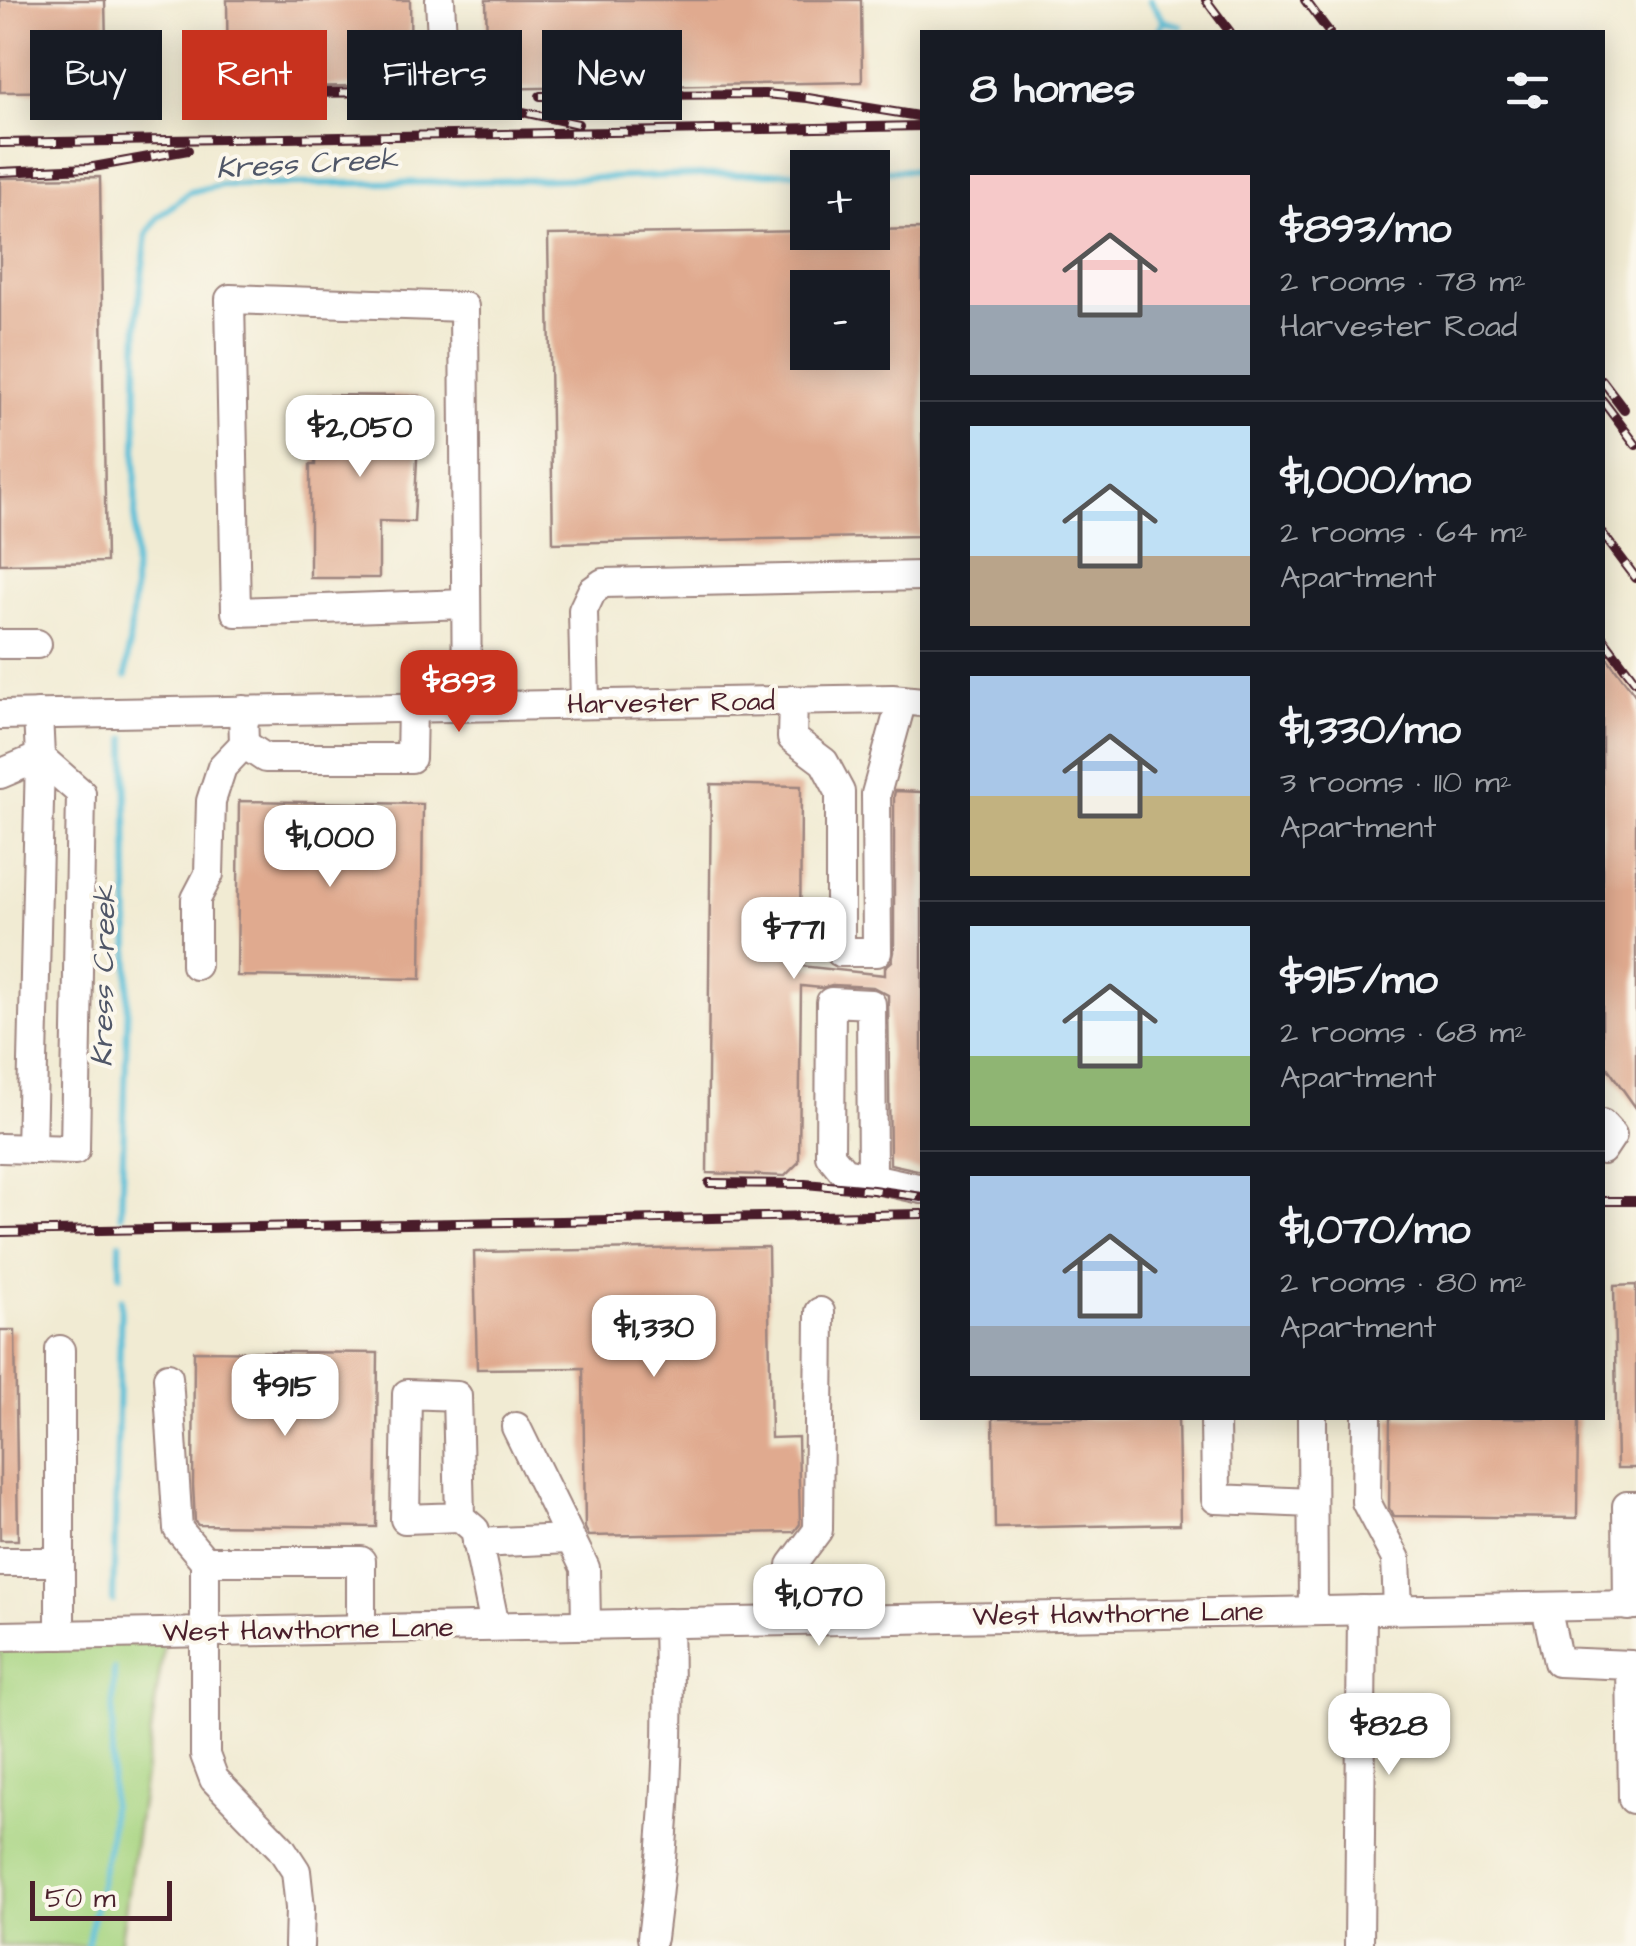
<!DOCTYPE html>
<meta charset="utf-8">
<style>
:root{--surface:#171b24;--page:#242831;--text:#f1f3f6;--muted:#9ea1a6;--line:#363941;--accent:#c8321e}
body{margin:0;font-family:"Architects Daughter",sans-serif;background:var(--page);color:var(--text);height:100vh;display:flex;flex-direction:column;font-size:38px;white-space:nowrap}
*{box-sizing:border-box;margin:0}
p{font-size:32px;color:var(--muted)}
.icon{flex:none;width:55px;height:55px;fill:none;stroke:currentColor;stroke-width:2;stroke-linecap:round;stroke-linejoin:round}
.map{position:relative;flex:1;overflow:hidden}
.sheet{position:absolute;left:920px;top:30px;width:685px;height:1390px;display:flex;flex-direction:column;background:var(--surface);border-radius:0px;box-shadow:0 5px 25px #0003}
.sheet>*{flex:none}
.top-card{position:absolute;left:30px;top:30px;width:740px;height:90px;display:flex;gap:20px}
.buttons{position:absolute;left:790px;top:150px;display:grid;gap:20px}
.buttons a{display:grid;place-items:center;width:100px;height:100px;border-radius:0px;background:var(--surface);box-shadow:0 5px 25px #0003;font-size:50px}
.scale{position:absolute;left:30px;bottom:25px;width:142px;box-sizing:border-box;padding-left:10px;border:5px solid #4a1f2b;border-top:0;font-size:28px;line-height:35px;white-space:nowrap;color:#4a1f2b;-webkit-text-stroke:8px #fbf7ec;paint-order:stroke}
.price{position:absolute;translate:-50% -85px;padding:0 22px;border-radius:20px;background:#fff;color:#222;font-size:32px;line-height:65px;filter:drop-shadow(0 2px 5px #0008)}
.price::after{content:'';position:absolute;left:50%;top:60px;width:30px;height:22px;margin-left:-15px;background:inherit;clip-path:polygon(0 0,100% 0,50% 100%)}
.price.active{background:var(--accent);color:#fff}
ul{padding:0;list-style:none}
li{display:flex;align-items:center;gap:30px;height:250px;padding:0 50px}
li+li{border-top:2px solid var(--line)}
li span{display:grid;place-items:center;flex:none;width:280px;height:200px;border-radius:0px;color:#555}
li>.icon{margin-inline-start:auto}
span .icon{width:120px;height:120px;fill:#fffc;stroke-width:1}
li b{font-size:42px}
h2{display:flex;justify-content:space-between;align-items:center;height:120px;padding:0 50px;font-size:42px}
.tag{padding:0 35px;border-radius:0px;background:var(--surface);box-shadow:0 5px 25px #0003;font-size:35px;line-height:90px}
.tag.active{background:var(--accent);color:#fff}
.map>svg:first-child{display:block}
.green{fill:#a7d481;stroke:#787a56;stroke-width:2.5}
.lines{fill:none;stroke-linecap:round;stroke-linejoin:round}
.stream{stroke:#5abfd8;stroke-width:6}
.building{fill:#e0aa8f;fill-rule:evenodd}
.minor-casing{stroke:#9e857f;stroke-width:32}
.minor{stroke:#fff;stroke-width:28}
.rail-casing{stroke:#4a1f2b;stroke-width:10}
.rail{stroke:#fbf7ec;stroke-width:6;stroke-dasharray:19;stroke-linecap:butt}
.labels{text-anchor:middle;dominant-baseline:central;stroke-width:8;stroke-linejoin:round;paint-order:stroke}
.street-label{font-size:28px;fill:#4a1f2b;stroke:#fbf7ec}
.water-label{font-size:30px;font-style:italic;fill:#505768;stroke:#fbf7ec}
</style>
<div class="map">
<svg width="1636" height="1946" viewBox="0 0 1636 1946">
<rect width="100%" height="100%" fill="#fbf7ec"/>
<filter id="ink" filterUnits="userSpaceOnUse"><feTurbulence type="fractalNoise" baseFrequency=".01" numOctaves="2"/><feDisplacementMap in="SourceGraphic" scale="20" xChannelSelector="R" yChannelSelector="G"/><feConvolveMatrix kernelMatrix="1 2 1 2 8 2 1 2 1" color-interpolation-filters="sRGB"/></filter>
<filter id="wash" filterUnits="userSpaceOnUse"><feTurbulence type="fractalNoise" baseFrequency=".0048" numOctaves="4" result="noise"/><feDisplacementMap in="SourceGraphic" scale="40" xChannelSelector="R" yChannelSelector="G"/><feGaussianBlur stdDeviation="2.25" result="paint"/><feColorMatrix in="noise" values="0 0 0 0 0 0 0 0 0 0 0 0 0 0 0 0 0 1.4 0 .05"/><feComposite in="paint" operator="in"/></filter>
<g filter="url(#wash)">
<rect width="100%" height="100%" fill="#f1ebd3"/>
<polygon class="green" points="0,1636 165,1636 120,1946 0,1946"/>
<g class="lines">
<g class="stream">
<polyline points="1150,0 1164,21"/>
<polyline points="1164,21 1181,26"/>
<polyline points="1158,32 1164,21"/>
<polyline points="872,171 922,170"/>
<polyline points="126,676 134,594 138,309 147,234 157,218 190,192 221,185 453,182 808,172"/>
<polyline points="121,1215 129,964 126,738"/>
<polyline points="120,1243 120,1275"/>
<polyline points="113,1601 121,1299"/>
<polyline points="87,1946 110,1835 114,1669"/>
</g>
</g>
<g id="blocks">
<g class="building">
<polygon points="0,0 105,0 107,91 0,92"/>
<polygon points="227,0 410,0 411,85 228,88"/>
<polygon points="486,0 861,0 862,82 488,89"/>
<polygon points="100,177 106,562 0,564 0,178"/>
<path d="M922,229V536L553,543L548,235L808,231L872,232V230ZM808,288H872V352H808Z"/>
<polygon points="316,395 420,396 414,522 379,521 379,578 310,578 310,465 315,465"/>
<polygon points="1602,651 1636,696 1636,1108 1602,1060"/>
<polygon points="711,784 801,786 800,966 885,975 885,967 892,961 894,952 894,796 895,791 922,792 922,1171 890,1164 888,995 873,987 832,985 821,988 801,986 799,1162 785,1176 707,1173"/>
<polygon points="239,801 423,804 421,979 237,976"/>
<polygon points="768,1247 771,1438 798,1437 800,1524 794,1532 589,1536 585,1528 583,1368 477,1369 474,1252"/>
<polygon points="1636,1285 1636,1468 1617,1468 1614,1286"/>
<polygon points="0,1330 15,1330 18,1540 0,1540"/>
<polygon points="194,1351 378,1353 376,1527 198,1525 195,1522 193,1485"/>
<polygon points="993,1418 1178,1418 1180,1524 995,1528"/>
<polygon points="1390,1418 1578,1418 1577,1518 1393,1516 1389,1508"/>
</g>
</g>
</g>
<g filter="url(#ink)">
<use href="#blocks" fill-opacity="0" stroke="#9e857f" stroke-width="2.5"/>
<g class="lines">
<g class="minor-casing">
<g id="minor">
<polyline points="440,0 442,38"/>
<polyline points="466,604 236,612 230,299 464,307 467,706"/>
<polyline points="0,644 37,644"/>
<polyline points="793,700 792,738 824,762 840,792 840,952 877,952 876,794 902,700"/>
<polyline points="585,704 583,610 592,591 603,583 922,576"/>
<polyline points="0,715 892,699 922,702"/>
<polyline points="244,744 265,758 411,758 412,707"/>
<polyline points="0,774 40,757"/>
<polyline points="196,965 196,899 209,874 211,801 222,767 244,744 243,710"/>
<polyline points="1602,1124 1612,1135 1602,1150"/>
<polyline points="0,1148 75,1150 81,793 40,757"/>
<polyline points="31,1149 40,757 38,714"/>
<polyline points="872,1179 871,1004 831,1002 830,1155 844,1172 922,1189"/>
<polyline points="168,1377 178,1529 205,1561 361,1561 361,1629"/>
<polyline points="1215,1418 1216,1499 1312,1503"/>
<polyline points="1312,1418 1313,1610"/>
<polyline points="1367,1418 1366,1502 1396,1559 1398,1609"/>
<polyline points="516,1427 585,1568 586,1624"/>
<polyline points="460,1517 457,1396 407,1394 405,1519 460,1517 475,1530 495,1626"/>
<polyline points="477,1543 569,1539"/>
<polyline points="205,1561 205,1755 214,1779 281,1848 296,1871 300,1908 299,1946"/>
<polyline points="0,1562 60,1562"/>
<polyline points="1628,1606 1627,1506 1636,1506"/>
<polyline points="1546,1607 1558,1662 1631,1665 1633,1799 1636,1799"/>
<polyline points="791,1620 792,1565 818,1530 820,1312"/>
<polyline points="60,1635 60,1350"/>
<polyline points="0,1636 1636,1605"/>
<path d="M652,1938C666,1834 671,1729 668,1623"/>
<polyline points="1359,1946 1362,1610"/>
</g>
</g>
<use href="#minor" class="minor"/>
<g class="rail-casing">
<g id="rail">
<polyline points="1206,0 1230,32"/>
<polyline points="1305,0 1329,32"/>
<polyline points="302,93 390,92 441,94 578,124"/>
<polyline points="540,96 765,94 808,98 918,116"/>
<polyline points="658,131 922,126"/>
<polyline points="0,143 668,131"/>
<polyline points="0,172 88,168 188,150"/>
<polyline points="1602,380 1624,409"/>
<polyline points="1602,400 1636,445"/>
<polyline points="1602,533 1636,578"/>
<polyline points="1602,637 1636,682"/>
<polyline points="709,1183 805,1184 873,1190 922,1197"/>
<polyline points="1602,1201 1636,1201"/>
<polyline points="0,1232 922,1214"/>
</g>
</g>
<use href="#rail" class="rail"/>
</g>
</g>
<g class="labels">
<g class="street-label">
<text transform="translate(671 703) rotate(-1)">Harvester Road</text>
<text transform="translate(1118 1614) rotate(-1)">West Hawthorne Lane</text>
<text transform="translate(308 1630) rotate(-1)">West Hawthorne Lane</text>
</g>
<g class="water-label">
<text transform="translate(307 164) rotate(-3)">Kress Creek</text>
<text transform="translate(104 976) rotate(-89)">Kress Creek</text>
</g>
</g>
</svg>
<div class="buttons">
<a>+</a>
<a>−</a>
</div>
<div class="scale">50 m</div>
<b class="price" style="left:360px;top:480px">$2,050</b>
<b class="price active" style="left:459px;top:735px">$893</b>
<b class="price" style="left:330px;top:890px">$1,000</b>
<b class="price" style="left:794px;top:982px">$771</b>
<b class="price" style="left:654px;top:1380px">$1,330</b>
<b class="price" style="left:285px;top:1439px">$915</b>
<b class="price" style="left:819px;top:1649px">$1,070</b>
<b class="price" style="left:1389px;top:1778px">$828</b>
<div class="top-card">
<a class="tag">Buy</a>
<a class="tag active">Rent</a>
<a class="tag">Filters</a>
<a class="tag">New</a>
</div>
<section class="sheet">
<h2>8 homes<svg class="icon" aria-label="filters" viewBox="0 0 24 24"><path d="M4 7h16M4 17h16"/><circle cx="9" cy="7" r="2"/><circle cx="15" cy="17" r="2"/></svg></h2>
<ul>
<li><span style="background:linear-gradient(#f6c9c9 65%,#9aa5b1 0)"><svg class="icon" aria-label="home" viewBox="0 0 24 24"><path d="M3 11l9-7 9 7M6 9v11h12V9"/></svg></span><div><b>$893/mo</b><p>2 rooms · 78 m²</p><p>Harvester Road</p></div></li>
<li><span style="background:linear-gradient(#bfe0f5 65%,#b9a48a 0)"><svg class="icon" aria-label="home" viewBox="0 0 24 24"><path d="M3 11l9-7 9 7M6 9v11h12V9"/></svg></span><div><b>$1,000/mo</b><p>2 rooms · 64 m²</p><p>Apartment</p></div></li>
<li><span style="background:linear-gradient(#a9c7e8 60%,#c2b280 0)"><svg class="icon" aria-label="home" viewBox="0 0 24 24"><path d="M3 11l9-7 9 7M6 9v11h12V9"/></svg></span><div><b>$1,330/mo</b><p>3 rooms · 110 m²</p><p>Apartment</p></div></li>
<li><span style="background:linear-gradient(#bfe0f5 65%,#8fb573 0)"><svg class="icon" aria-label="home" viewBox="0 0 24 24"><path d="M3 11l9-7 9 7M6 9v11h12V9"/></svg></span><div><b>$915/mo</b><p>2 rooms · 68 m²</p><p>Apartment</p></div></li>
<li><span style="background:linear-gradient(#a9c7e8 75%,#9aa5b1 0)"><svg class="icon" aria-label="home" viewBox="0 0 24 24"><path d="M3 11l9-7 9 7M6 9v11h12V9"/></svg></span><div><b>$1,070/mo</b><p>2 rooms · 80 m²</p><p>Apartment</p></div></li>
</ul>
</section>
</div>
